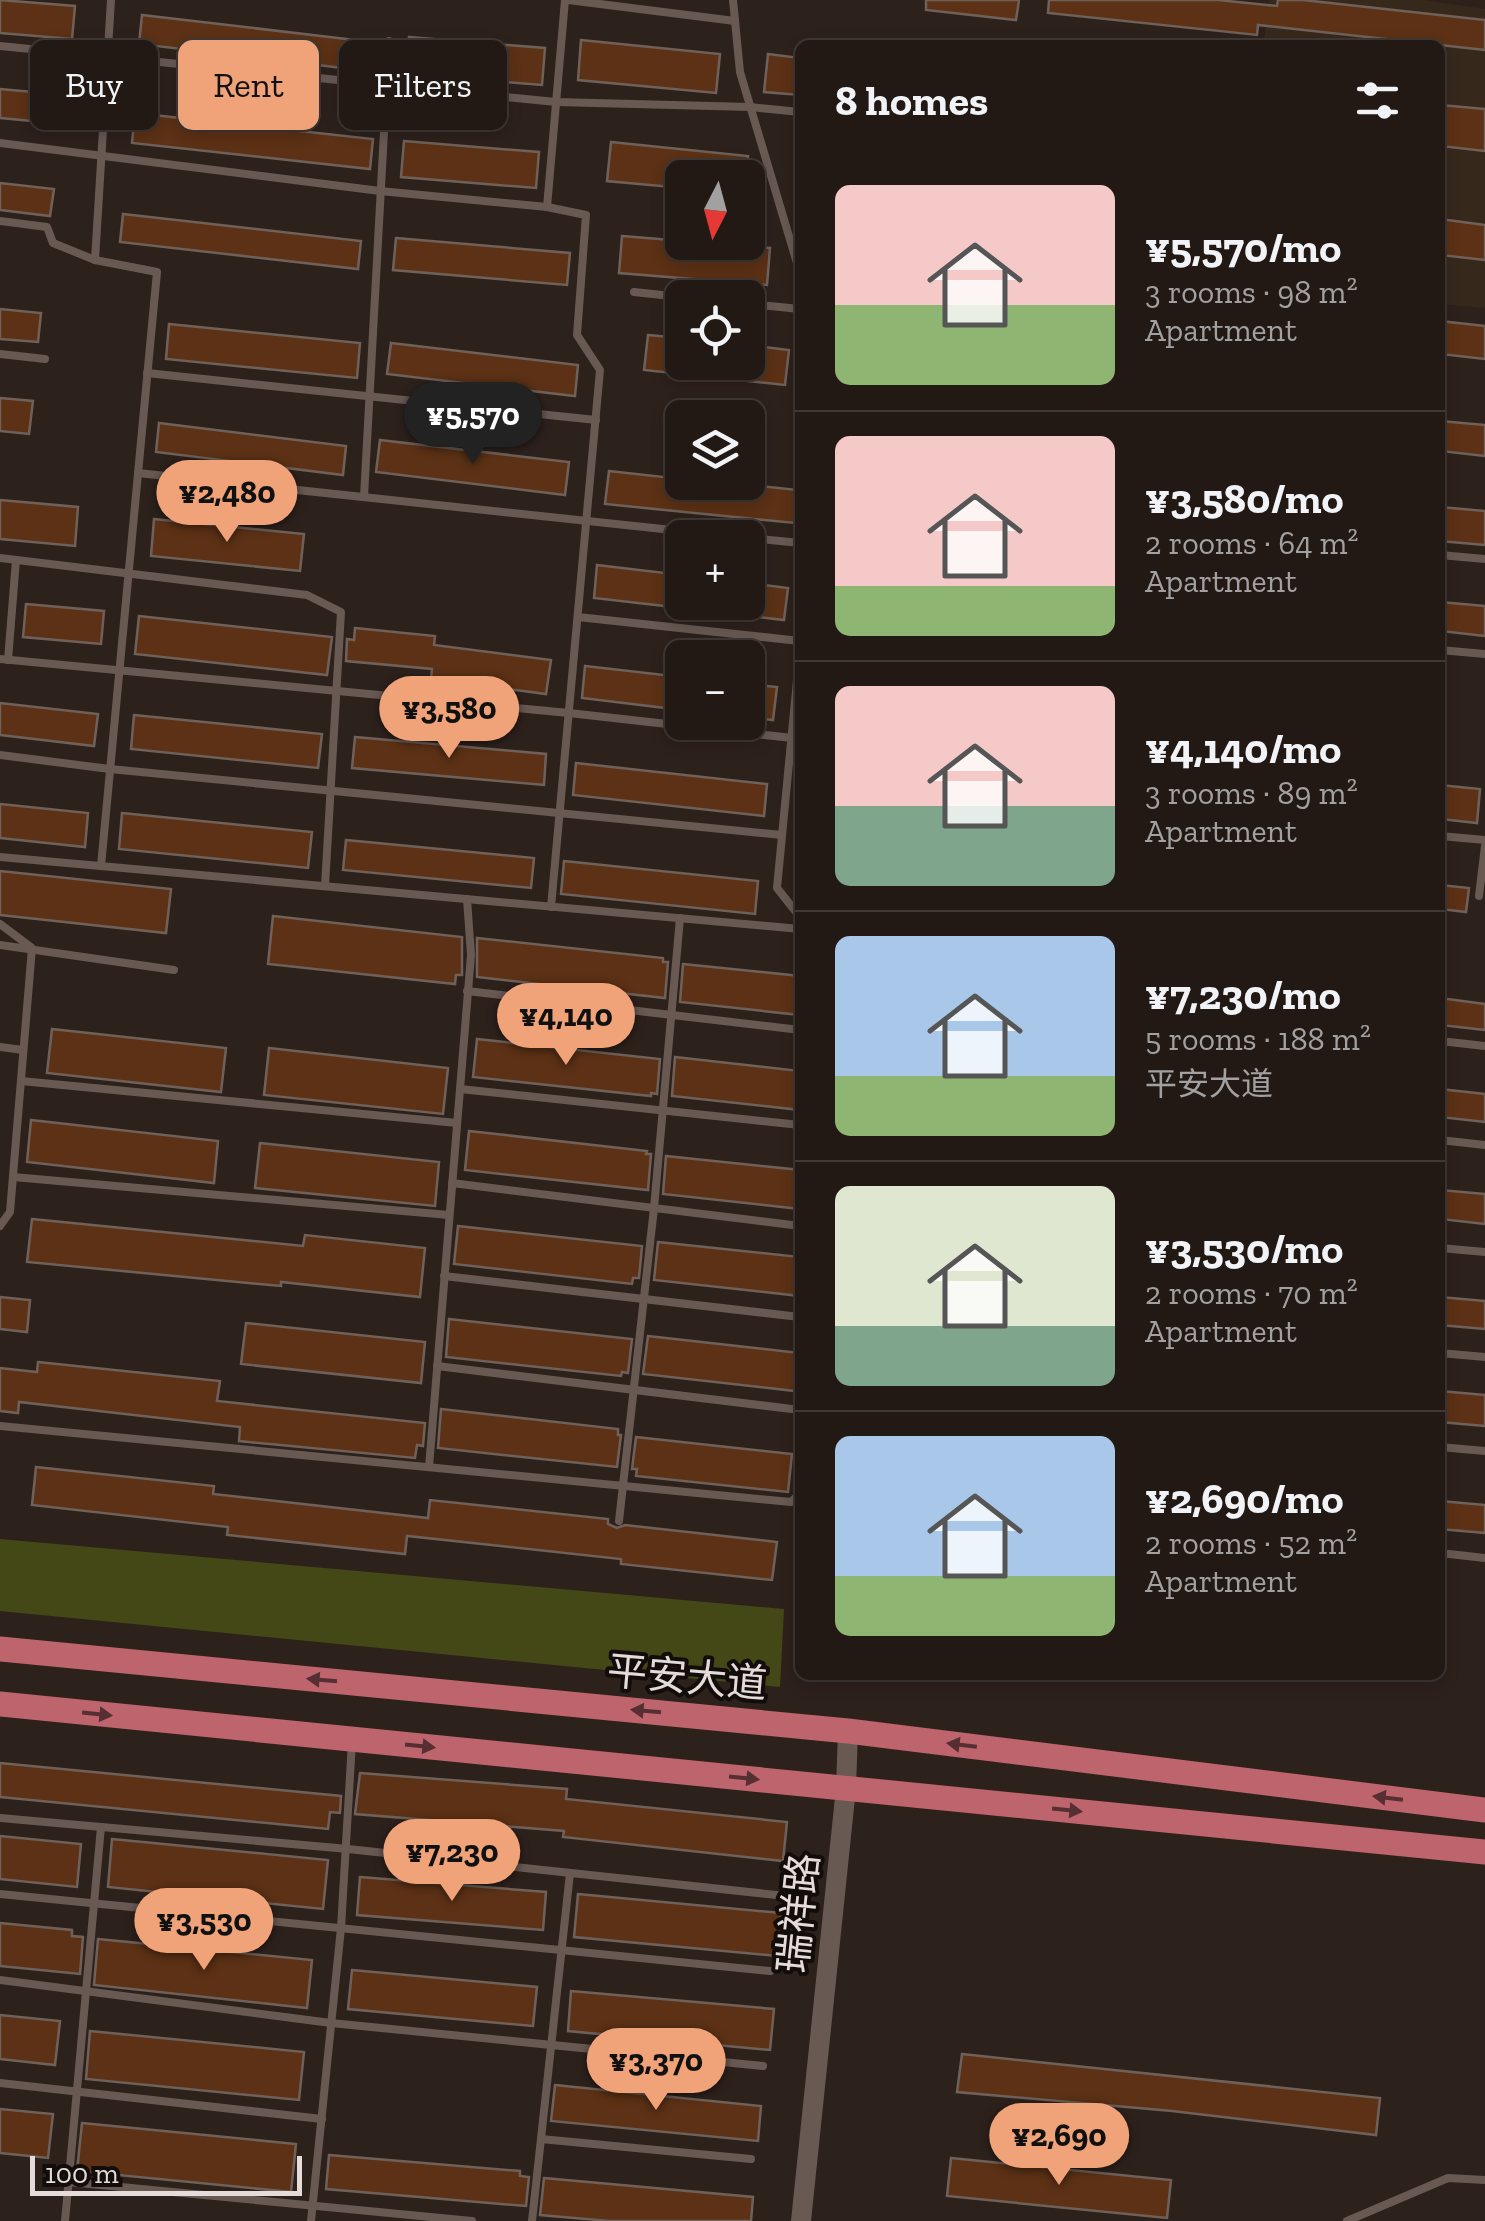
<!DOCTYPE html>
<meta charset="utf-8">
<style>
:root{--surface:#221915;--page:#2a221e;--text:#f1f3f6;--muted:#a2a0a0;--line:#3f3834;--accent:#f0a279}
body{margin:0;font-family:"Zilla Slab","Noto Sans SC",serif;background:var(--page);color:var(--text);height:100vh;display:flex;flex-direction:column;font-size:38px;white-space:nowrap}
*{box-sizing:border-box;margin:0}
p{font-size:32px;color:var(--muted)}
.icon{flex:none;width:55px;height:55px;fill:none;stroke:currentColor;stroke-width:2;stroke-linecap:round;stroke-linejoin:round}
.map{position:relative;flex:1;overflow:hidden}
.sheet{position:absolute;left:795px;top:40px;width:650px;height:1640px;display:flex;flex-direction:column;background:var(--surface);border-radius:15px;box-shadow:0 5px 15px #0003,0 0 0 2px var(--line)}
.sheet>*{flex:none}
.banner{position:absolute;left:30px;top:40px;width:615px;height:90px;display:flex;gap:20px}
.needle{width:65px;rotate:186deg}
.buttons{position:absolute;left:665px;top:160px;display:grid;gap:20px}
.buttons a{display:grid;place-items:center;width:100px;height:100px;border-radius:15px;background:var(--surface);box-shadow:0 5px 15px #0003,0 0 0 2px var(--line);font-size:50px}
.scale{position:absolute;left:30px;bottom:25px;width:272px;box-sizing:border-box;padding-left:10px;border:5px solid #e5dcd9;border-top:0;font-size:28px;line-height:35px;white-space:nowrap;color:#e5dcd9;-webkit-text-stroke:8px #120c0a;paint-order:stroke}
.price{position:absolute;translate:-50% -85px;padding:0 22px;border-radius:35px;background:var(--accent);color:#111;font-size:32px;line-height:65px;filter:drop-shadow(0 2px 5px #0008)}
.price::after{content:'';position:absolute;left:50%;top:60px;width:30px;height:22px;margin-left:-15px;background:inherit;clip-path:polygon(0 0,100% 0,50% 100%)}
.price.selected{background:#222;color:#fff}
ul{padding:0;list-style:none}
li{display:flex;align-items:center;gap:30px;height:250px;padding:0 40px}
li+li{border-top:2px solid var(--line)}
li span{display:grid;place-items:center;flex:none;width:280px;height:200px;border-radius:15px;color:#555}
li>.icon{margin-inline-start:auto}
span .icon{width:120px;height:120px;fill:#fffc;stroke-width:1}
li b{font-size:42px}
h2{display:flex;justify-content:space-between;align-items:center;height:120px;padding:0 40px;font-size:42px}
.tag{padding:0 35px;border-radius:15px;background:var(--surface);box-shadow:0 5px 15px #0003,0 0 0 2px var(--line);font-size:35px;line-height:90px}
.tag.selected{background:var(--accent);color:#111}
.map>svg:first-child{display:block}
.education{fill:#37281c}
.green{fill:#434816}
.building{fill:#5c3115;stroke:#6f615a;stroke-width:2.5}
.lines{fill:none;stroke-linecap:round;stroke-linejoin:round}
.service{stroke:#685953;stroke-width:8}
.tertiary{stroke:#685953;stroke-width:20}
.primary{stroke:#bd646d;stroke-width:25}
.oneway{fill:#562f32}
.labels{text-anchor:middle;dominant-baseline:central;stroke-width:8;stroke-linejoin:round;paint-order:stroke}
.street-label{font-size:40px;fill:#e5dcd9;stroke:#120c0a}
</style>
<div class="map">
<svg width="1485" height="2221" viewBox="0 0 1485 2221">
<rect width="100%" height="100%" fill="#2d211c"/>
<polygon class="education" points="1269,0 1423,0 1485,9 1485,308 1440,304 1440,45 1271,45 1264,41"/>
<polygon class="green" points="0,1539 784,1609 780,1687 0,1611"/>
<g class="building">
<polygon points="0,0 75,6 72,39 0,33"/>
<polygon points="926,0 1019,0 1016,20 926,10"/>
<polygon points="1049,0 1218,0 1277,6 1278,0 1303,0 1485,20 1485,50 1258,25 1257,35 1048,13"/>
<polygon points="142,15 381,43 377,72 139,44"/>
<polygon points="409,37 545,48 542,85 406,74"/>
<polygon points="581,40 720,54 716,93 578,80"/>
<polygon points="768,54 800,58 800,95 764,92"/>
<polygon points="0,89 66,95 63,124 0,118"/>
<polygon points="1440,105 1485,109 1485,151 1440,146"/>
<polygon points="135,113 373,139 370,169 132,143"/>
<polygon points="404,141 539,152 536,188 401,177"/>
<polygon points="611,142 748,156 746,178 682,178 682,188 607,181"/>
<polygon points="0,183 54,189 50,216 0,210"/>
<polygon points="123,214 361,241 358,269 120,242"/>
<polygon points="1440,219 1485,225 1485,260 1440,255"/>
<polygon points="622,236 770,248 767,285 619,273"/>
<polygon points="396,238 570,253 567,285 393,270"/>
<polygon points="0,309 41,313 38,342 0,339"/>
<polygon points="1440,321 1485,326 1485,359 1440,354"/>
<polygon points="169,324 360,343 357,378 166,359"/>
<polygon points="648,335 682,338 682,362 748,362 748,345 789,350 785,385 644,370"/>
<polygon points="391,343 578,365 575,396 387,374"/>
<polygon points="0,398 33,401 29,434 0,431"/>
<polygon points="1440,421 1485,425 1485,456 1440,451"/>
<polygon points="159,423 346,446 343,475 156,452"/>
<polygon points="380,440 569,462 565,495 376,472"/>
<polygon points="609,471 682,479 682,482 722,482 798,490 795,523 605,504"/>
<polygon points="0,500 78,507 75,546 0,539"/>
<polygon points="1440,507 1485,511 1485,545 1440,541"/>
<polygon points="154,519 304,534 300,571 151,556"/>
<polygon points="597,565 682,575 682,608 594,598"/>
<polygon points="748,583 788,588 784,620 716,612 716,602 748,602"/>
<polygon points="1440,602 1485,606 1485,636 1440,631"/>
<polygon points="26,604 104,611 101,644 23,637"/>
<polygon points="139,616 332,637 327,675 135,654"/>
<polygon points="355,628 435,636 434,645 551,660 546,694 431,679 432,669 346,661 347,639 354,640"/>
<polygon points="585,666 682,677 682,710 582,698"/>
<polygon points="748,684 777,687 773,720 748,717"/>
<polygon points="0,703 98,714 94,746 0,735"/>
<polygon points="134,715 322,734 318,768 131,749"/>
<polygon points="355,737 546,754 544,785 352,768"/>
<polygon points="576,763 767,784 764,816 573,795"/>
<polygon points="1440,785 1480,789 1477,823 1440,819"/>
<polygon points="0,804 88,813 85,847 0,838"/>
<polygon points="122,813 312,832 308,868 119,849"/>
<polygon points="346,840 534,858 531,888 343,870"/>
<polygon points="564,861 758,881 755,914 561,894"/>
<polygon points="0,871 171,889 166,933 0,915"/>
<polygon points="1440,885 1469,888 1466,912 1440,909"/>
<polygon points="273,916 462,937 462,975 456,975 455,984 268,964"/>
<polygon points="477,938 663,958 663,962 668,962 665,998 477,977"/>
<polygon points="683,964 800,976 800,1015 680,1002"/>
<polygon points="1440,998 1485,1004 1485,1030 1440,1025"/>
<polygon points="52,1029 226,1048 221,1092 47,1073"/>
<polygon points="477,1039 660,1059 657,1094 651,1093 651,1096 473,1077"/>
<polygon points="269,1048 448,1068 443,1114 264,1095"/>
<polygon points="675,1057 800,1071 800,1110 672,1096"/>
<polygon points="1440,1089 1485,1094 1485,1122 1440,1117"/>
<polygon points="31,1120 218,1141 214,1183 27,1162"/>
<polygon points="469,1131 647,1151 646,1154 651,1154 648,1190 465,1170"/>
<polygon points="260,1143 439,1162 435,1206 255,1188"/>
<polygon points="666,1156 800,1170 800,1209 663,1194"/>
<polygon points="1440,1190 1485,1194 1485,1224 1440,1219"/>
<polygon points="32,1219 303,1246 305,1235 425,1248 420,1297 281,1282 281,1286 27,1262"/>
<polygon points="458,1226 642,1246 639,1278 633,1278 632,1284 454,1264"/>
<polygon points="658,1242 800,1257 800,1296 654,1280"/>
<polygon points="0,1297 30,1300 27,1332 0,1329"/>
<polygon points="1440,1297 1485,1301 1485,1329 1440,1325"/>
<polygon points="449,1319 632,1339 628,1373 622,1372 621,1376 446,1357"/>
<polygon points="246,1323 425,1342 421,1383 241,1364"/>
<polygon points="648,1336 800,1353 795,1391 643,1374"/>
<polygon points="38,1362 220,1381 217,1401 425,1423 423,1446 417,1445 415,1458 239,1441 240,1427 19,1402 18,1413 0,1411 0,1368 37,1372"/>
<polygon points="1440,1391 1485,1395 1485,1426 1440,1422"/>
<polygon points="441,1409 618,1429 618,1435 621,1435 617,1467 438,1448"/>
<polygon points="636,1437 792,1454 788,1492 636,1476 637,1469 632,1469"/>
<polygon points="36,1467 214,1486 213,1494 428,1518 430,1500 608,1519 608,1524 617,1528 625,1525 777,1542 772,1580 621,1564 621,1559 407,1536 405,1554 227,1535 228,1527 32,1505"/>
<polygon points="1440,1501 1485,1505 1485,1533 1440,1529"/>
<polygon points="0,1763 341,1796 340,1813 330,1812 328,1829 0,1797"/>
<polygon points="360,1773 567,1789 566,1799 787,1822 783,1861 563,1837 564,1831 355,1814"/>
<polygon points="0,1836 81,1844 77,1887 0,1879"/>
<polygon points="112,1839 328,1860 323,1909 108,1887"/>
<polygon points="360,1877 546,1892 543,1930 357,1915"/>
<polygon points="578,1894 781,1913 777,1956 574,1937"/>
<polygon points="0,1923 72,1930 72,1936 83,1937 80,1974 0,1966"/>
<polygon points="98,1939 312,1960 307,2008 94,1985"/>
<polygon points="352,1970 537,1987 533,2026 348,2009"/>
<polygon points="571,1991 774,2009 770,2050 568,2031"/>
<polygon points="0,2015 60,2021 55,2065 0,2059"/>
<polygon points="90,2031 304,2052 299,2100 86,2079"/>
<polygon points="962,2054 1380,2098 1376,2135 1172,2111 957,2092"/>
<polygon points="555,2085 761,2106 758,2141 551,2121"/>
<polygon points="0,2109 53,2114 48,2158 0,2153"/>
<polygon points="82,2123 296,2144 291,2192 77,2171"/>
<polygon points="329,2155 520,2171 520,2176 529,2177 526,2206 326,2189"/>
<polygon points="951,2158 1171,2180 1167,2218 947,2196"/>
<polygon points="544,2178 753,2197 751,2221 609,2221 540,2215"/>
</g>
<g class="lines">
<g class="service">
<polyline points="568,0 735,21"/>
<polyline points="733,0 740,72 800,273"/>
<polyline points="0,46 556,102 750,107 800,112"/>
<polyline points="0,143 380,191 547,207"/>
<polyline points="0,221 47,227 53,243 95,260"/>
<polyline points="634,292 690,298"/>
<polyline points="748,304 800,309"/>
<polyline points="0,354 45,359"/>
<polyline points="147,373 596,420"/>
<polyline points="138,473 747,538"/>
<polyline points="364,497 389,41"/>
<polyline points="748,538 800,543"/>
<polyline points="1440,555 1485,559"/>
<polyline points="0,558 307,595 341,612 325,886"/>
<polyline points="578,617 800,641"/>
<polyline points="800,649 777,888 800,917"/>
<polyline points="1440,650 1485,654"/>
<polyline points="0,659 569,713 792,738"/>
<polyline points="8,660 16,560"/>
<polyline points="0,755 110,769 782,835"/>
<polyline points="1440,836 1485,840"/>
<polyline points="0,857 800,929"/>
<polyline points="101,866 157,272 95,260 111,0"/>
<polyline points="1479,896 1485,846"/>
<polyline points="551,907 600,370 577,335 586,215 547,207 565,0"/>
<polyline points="0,924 32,948 10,1212 0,1226"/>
<polyline points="0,945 174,970"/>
<polyline points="467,991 800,1030"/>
<polyline points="1440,1041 1485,1046"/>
<polyline points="0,1047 23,1050"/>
<polyline points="21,1081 457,1123"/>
<polyline points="460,1089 800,1125"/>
<polyline points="1440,1140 1485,1145"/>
<polyline points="13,1177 449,1215"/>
<polyline points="452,1183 800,1226"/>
<polyline points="1440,1248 1485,1252"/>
<polyline points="444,1276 800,1317"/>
<polyline points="1440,1353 1485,1357"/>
<polyline points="437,1366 800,1410"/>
<polyline points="0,1426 791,1502 800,1493"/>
<polyline points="1440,1447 1485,1451"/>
<polyline points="429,1467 471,955 467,899"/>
<polyline points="619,1521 654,1208 680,918"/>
<polyline points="1440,1553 1485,1558"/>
<polyline points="0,1818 348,1849 786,1896"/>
<polyline points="0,1894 770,1971"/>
<polyline points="0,1980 331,2023 763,2066"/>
<polyline points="0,2083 322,2119"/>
<polyline points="541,2139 751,2159"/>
<polyline points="69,2182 472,2221"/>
<polyline points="65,2221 101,1827"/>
<polyline points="311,2221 341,1928 352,1742"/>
<polyline points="532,2221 570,1873"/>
<polyline points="1347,2221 1448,2178 1485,2180"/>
</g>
<polyline class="tertiary" points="801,2221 846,1788 848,1731"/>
<g class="primary">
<polyline points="0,1649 848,1731 1485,1810"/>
<polyline points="0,1704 1485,1852"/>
</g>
</g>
<defs><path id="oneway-solid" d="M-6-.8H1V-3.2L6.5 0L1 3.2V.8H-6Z" transform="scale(2.5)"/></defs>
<g class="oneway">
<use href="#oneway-solid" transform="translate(322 1680) rotate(-175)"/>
<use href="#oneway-solid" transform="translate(646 1711) rotate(-175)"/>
<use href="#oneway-solid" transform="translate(97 1714) rotate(6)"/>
<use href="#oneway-solid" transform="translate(962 1745) rotate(-173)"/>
<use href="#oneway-solid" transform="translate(420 1746) rotate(6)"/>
<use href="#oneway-solid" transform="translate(744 1778) rotate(6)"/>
<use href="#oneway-solid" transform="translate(1388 1798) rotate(-173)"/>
<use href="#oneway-solid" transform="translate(1067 1810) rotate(6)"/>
</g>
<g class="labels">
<g class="street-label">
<text transform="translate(687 1677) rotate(5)">平安大道</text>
<text transform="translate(798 1913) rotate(-84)">瑞祥路</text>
</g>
</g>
</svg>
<div class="buttons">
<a><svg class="needle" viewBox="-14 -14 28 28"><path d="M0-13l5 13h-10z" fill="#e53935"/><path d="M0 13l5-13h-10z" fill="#a2a0a0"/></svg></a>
<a><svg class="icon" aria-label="locate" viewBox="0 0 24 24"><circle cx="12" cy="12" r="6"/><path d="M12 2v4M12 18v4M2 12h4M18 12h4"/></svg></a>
<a><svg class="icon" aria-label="layers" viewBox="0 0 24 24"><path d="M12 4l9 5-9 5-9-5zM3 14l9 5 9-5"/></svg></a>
<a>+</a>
<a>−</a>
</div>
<div class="scale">100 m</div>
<b class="price selected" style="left:473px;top:467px">¥5,570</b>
<b class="price" style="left:227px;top:545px">¥2,480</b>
<b class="price" style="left:449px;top:761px">¥3,580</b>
<b class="price" style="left:566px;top:1068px">¥4,140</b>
<b class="price" style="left:452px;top:1904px">¥7,230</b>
<b class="price" style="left:204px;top:1973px">¥3,530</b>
<b class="price" style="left:656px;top:2113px">¥3,370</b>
<b class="price" style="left:1059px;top:2188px">¥2,690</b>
<div class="banner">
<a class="tag">Buy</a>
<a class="tag selected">Rent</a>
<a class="tag">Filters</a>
</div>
<section class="sheet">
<h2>8 homes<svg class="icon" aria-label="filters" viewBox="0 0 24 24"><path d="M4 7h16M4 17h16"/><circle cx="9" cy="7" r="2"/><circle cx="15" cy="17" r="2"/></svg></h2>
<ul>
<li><span style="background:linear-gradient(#f6c9c9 60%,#8fb573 0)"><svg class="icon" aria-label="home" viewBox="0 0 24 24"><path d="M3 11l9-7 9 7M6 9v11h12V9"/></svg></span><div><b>¥5,570/mo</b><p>3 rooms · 98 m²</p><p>Apartment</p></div></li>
<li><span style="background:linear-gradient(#f6c9c9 75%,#8fb573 0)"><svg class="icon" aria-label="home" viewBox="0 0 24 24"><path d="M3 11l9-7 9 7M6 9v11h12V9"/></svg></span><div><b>¥3,580/mo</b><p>2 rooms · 64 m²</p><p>Apartment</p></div></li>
<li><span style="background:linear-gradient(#f6c9c9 60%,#7fa58c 0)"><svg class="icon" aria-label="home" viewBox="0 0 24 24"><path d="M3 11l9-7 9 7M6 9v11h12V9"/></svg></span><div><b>¥4,140/mo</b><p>3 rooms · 89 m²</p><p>Apartment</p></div></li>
<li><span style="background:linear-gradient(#a9c7e8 70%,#8fb573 0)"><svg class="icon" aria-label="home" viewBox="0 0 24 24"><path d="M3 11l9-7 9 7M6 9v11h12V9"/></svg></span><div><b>¥7,230/mo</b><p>5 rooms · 188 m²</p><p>平安大道</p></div></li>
<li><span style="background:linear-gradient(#dfe7d0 70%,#7fa58c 0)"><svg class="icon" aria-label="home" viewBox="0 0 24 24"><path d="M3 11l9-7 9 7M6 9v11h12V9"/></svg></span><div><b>¥3,530/mo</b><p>2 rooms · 70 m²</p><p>Apartment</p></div></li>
<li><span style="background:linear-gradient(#a9c7e8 70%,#8fb573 0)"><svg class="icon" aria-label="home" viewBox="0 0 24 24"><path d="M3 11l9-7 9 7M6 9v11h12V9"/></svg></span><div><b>¥2,690/mo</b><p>2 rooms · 52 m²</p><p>Apartment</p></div></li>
</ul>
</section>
</div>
